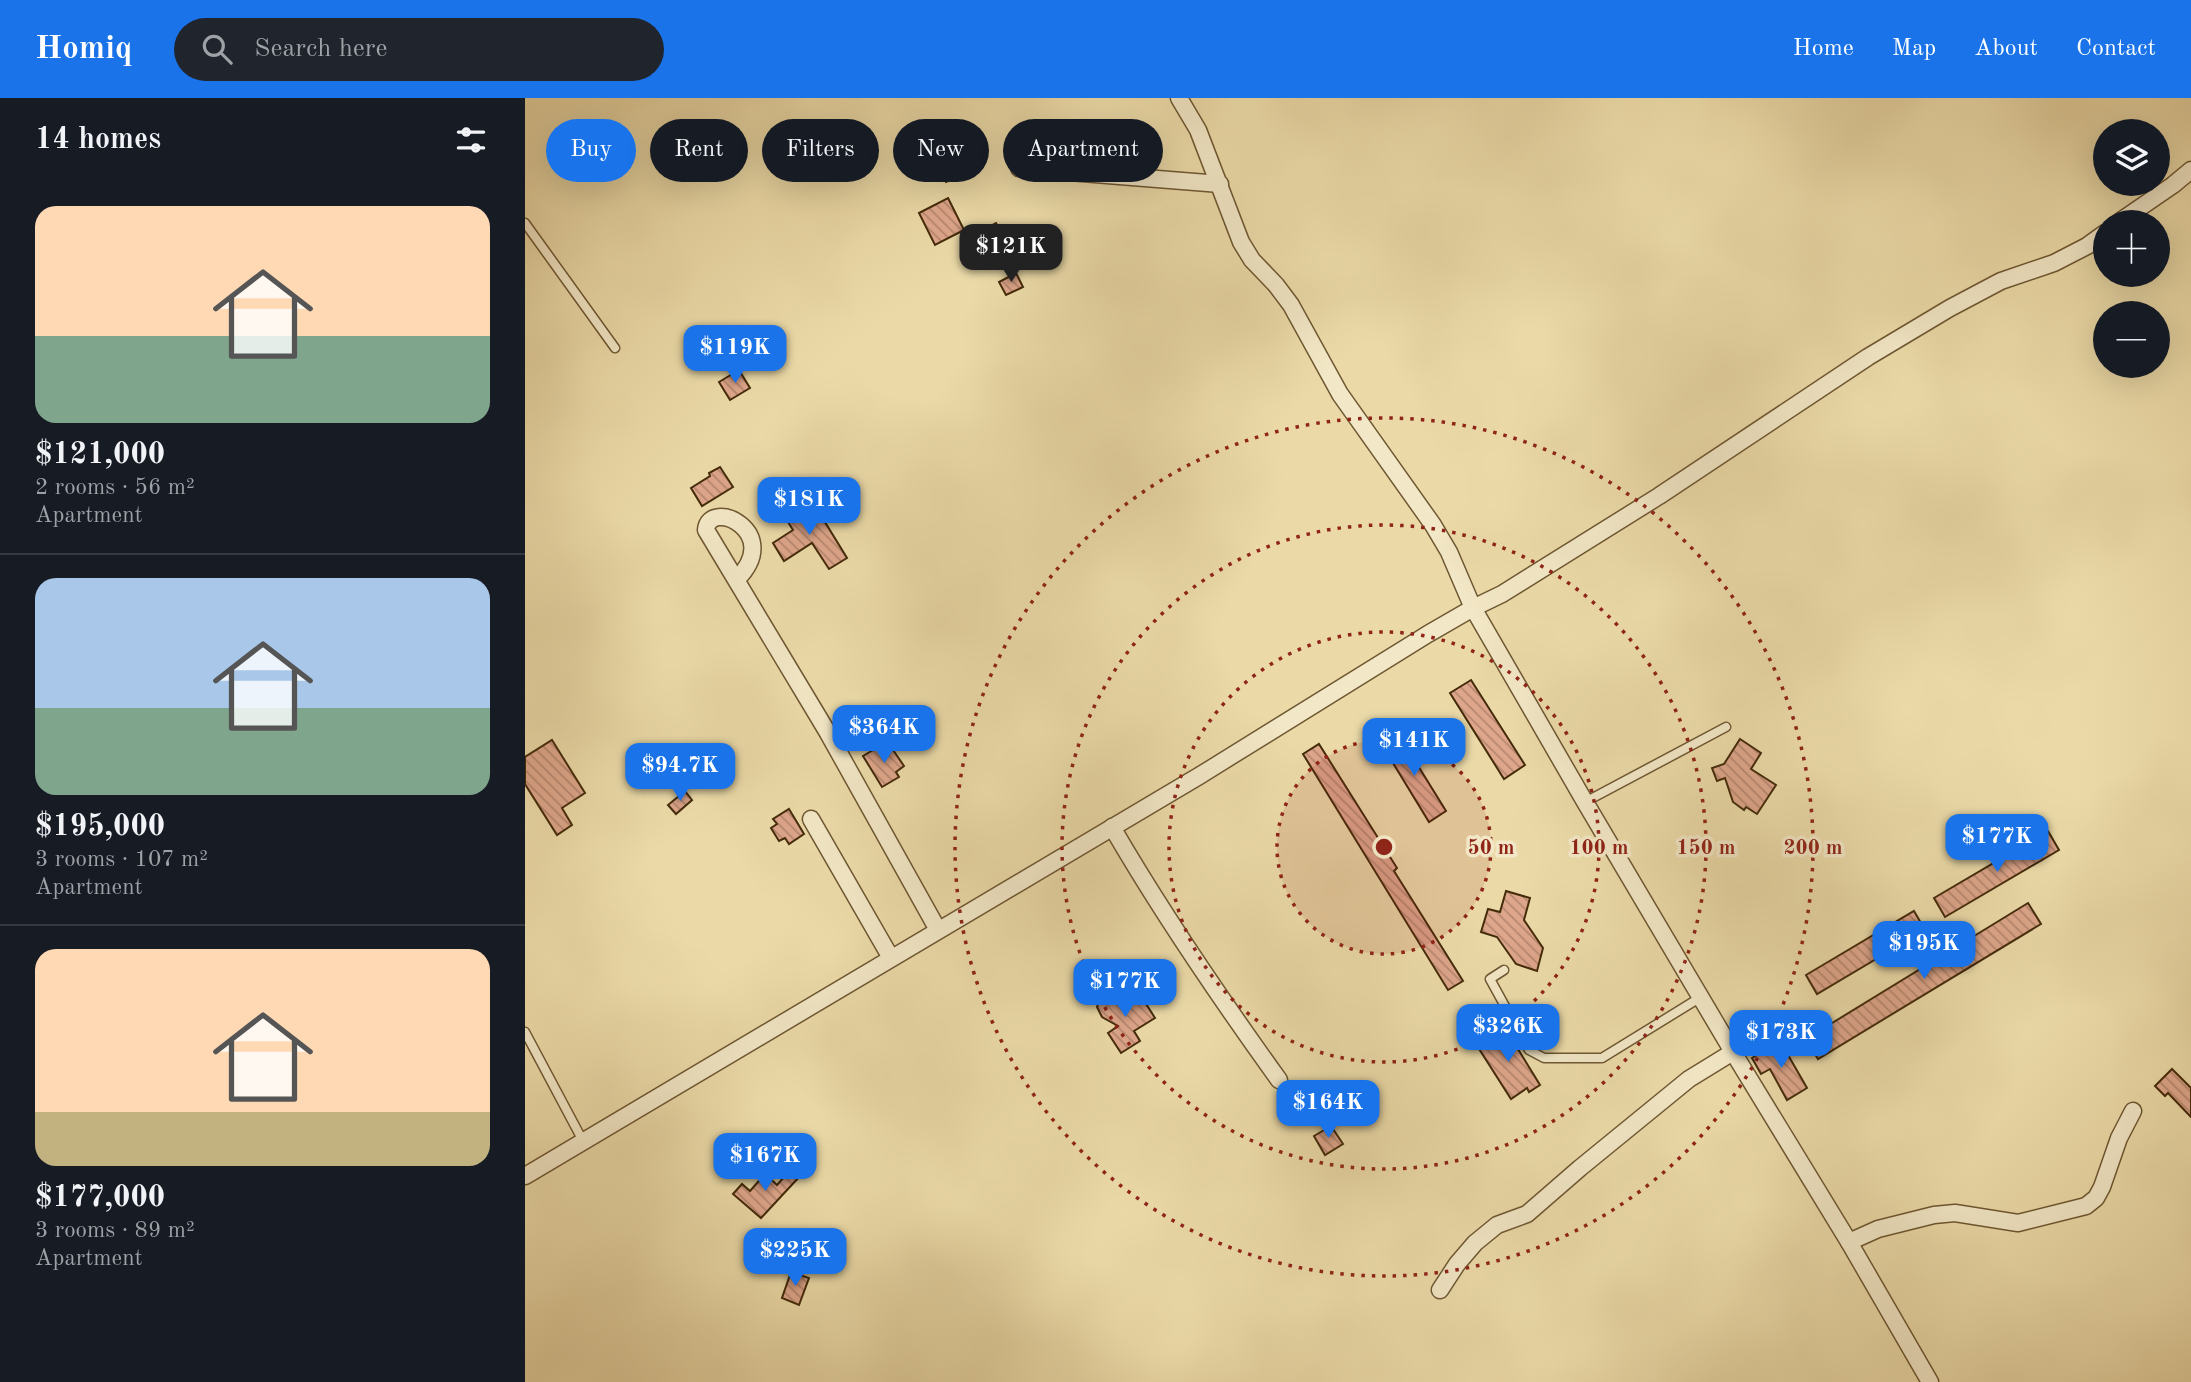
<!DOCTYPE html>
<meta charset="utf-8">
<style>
:root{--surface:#171b24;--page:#20242c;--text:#f1f3f6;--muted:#9ea1a6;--line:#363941;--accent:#1a73e8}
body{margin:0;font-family:"Old Standard TT",serif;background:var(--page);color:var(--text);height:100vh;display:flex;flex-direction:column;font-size:26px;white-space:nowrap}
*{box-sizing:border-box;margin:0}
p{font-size:23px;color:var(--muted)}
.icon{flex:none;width:38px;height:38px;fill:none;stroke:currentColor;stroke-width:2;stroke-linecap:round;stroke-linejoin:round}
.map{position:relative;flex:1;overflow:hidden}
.side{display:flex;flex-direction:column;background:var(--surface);width:525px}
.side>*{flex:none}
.top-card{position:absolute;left:21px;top:21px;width:665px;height:63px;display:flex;gap:14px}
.buttons{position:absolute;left:1568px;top:21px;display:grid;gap:14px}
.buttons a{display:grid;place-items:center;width:77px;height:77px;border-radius:50%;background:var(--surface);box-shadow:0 7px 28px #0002;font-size:35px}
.price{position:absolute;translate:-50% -60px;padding:0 16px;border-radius:14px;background:var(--accent);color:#fff;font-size:23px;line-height:46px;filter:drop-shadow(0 2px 4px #0008)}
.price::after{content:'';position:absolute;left:50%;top:42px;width:21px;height:16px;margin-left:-10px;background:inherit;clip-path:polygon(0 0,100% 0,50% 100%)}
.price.selected{background:#222;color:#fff}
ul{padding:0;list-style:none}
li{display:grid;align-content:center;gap:14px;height:371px;padding:0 35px}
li+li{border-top:2px solid var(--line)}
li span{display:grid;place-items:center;height:217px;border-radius:21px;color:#555}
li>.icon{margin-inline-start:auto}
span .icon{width:126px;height:126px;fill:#fffc;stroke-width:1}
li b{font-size:30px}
h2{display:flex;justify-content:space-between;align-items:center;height:84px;padding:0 35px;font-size:30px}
.chip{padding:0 24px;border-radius:32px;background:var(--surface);box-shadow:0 7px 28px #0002;font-size:24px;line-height:63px}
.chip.selected{background:var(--accent);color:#fff}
header{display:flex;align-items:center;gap:42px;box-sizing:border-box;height:98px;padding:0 35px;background:var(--accent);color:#fff}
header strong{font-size:33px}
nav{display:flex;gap:38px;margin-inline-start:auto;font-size:24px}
.search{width:490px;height:63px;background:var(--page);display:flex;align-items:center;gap:18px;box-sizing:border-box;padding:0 24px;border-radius:38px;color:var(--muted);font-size:26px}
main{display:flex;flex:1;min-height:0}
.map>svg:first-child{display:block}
.building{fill:url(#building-back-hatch);stroke:#442b0a;stroke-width:2}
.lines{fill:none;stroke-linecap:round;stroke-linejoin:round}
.lane-casing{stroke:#6e5732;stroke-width:11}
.street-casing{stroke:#6e5732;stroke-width:19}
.lane{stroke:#f2e7c6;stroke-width:8}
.street{stroke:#f2e7c6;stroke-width:16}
.ring{fill:none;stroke:#8f2418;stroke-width:3.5;stroke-dasharray:3.5 7}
.centre{fill:#8f2418;stroke:#f2e7c6;stroke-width:3.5}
.ring-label{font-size:21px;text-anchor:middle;font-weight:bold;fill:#8f2418;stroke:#f2e7c6;stroke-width:7;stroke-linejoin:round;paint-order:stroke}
</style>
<header>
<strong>Homiq</strong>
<div class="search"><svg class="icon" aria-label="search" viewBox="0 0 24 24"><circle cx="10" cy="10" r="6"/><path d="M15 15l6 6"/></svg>Search here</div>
<nav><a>Home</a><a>Map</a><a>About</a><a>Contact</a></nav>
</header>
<main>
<section class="side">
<h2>14 homes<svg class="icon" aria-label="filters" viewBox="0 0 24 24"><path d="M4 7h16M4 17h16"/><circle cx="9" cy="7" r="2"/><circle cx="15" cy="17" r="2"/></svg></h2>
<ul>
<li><span style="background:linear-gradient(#ffd9b3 60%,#7fa58c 0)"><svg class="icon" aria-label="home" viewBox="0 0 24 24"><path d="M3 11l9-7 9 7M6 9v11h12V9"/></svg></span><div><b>$121,000</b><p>2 rooms · 56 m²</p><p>Apartment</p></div></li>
<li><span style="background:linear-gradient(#a9c7e8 60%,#7fa58c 0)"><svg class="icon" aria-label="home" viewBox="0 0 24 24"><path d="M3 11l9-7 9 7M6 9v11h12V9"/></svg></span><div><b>$195,000</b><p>3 rooms · 107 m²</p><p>Apartment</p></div></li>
<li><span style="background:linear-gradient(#ffd9b3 75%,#c2b280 0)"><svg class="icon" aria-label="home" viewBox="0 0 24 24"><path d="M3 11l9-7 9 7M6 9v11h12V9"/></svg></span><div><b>$177,000</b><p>3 rooms · 89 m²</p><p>Apartment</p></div></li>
</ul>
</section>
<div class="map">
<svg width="1666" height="1284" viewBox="0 0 1666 1284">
<defs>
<pattern id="building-back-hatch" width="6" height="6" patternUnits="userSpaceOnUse" patternTransform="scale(1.75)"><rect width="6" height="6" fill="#dea68b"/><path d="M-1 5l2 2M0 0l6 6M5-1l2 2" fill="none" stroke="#b68770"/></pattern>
</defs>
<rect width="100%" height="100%" fill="#ebdaa8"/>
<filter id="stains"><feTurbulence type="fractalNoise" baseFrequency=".00286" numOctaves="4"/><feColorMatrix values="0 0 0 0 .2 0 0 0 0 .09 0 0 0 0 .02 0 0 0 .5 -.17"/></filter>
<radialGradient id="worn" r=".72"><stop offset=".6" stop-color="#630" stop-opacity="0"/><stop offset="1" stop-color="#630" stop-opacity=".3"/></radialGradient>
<g class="building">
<polygon points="512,33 526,56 517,61 507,60 496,42"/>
<polygon points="444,48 452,73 421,84 412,58"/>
<polygon points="423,100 439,132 410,147 394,115"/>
<polygon points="471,125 480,142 460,153 451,136"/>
<polygon points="491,175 498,189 481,197 474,184"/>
<polygon points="214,272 225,290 205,302 194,284"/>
<polygon points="195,369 208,389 177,408 166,390 185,378 184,375"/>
<polygon points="276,404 287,421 295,416 322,460 304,471 287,445 259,463 248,445 268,432 258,416"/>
<polygon points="946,582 1000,667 979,681 925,595"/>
<polygon points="874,637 921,713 904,724 857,647"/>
<polygon points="1215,641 1236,655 1226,671 1251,687 1232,716 1221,709 1219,712 1208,704 1200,680 1192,683 1187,670 1199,666"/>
<polygon points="27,642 60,695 37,710 47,727 32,737 0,686 0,659"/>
<polygon points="794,646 872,770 869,773 938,883 923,892 778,656"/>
<polygon points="355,648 358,654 366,649 379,668 371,674 374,679 357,689 338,658"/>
<polygon points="160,693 167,702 151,716 143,707"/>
<polygon points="264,711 279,736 264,746 260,740 254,743 246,730 252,726 248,721"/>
<polygon points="1523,733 1534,752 1420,819 1409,800"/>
<polygon points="981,793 1005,800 999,822 1018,850 1012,873 991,866 972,839 956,834 963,811 975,814"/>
<polygon points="1503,805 1516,826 1293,961 1281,941"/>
<polygon points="1389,813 1400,832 1292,896 1281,877"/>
<polygon points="586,896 592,898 602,907 616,898 630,920 609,933 615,943 596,955 583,935 593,928 577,919 572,909 576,899"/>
<polygon points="980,930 1015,987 1004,994 1002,990 986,1001 951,946"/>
<polygon points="1255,943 1282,990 1262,1002 1245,971 1236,976 1227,960"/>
<polygon points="1647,971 1666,990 1666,1019 1643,995 1640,998 1630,988"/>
<polygon points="806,1028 818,1046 800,1057 789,1038"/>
<polygon points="266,1071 275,1078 236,1120 208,1096 217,1086 225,1093 240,1076 252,1087"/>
<polygon points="266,1174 284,1180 274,1207 257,1200"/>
</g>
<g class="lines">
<g class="lane-casing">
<g id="lane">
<polyline points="0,125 90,250"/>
<polyline points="1060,704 1201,629"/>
<polyline points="979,872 965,881 1004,952 1019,960 1077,960 1176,899"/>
<polyline points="0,934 58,1043"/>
</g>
</g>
<g class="street-casing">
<g id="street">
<polyline points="654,0 673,32 716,144 727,162 751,187 766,207 815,296 908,427 924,454 948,510 1060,704 1208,954 1324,1144 1405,1284"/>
<polyline points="494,70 695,86"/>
<polyline points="1594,124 1648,87 1666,72"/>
<path d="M212,481C259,434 184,399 181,432L303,635L413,832"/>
<polyline points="286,721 366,860"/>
<path d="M587,729C638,817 695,900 754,982"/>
<polyline points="0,1078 674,678 903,536 948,510 977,496 1134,398 1343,259 1425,210 1476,183 1529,165 1562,148 1580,135"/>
<polyline points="1324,1144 1353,1131 1409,1117 1430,1115 1493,1125 1561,1108 1571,1100 1577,1089 1594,1040 1608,1013"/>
<polyline points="915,1192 932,1166 950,1145 972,1127 1002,1116 1055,1070 1164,981 1208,954"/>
</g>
</g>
<use href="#lane" class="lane"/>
<use href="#street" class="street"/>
</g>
<circle cx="859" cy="749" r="107" fill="#8f2418" fill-opacity=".12"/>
<g class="ring">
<circle cx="859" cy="749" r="107"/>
<circle cx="859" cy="749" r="215"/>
<circle cx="859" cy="749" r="322"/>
<circle cx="859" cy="749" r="429"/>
</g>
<circle cx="859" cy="749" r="10" class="centre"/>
<g class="ring-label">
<text x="966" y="756">50 m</text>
<text x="1074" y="756">100 m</text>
<text x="1181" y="756">150 m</text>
<text x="1288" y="756">200 m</text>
</g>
<rect width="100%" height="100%" filter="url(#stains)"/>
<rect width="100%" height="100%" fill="url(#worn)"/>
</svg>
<div class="buttons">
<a><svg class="icon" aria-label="layers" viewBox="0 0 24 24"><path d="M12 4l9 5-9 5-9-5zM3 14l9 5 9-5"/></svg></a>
<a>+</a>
<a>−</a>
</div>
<b class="price selected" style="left:486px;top:186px">$121K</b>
<b class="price" style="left:210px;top:287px">$119K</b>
<b class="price" style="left:284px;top:439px">$181K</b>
<b class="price" style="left:359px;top:667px">$364K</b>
<b class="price" style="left:889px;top:680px">$141K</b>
<b class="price" style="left:155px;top:705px">$94.7K</b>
<b class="price" style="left:1472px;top:776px">$177K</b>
<b class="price" style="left:1399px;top:883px">$195K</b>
<b class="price" style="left:600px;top:921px">$177K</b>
<b class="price" style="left:983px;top:966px">$326K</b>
<b class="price" style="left:1256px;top:972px">$173K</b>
<b class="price" style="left:803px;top:1042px">$164K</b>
<b class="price" style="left:240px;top:1095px">$167K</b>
<b class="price" style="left:270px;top:1190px">$225K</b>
<div class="top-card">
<a class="chip selected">Buy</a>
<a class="chip">Rent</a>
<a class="chip">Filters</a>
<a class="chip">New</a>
<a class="chip">Apartment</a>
</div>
</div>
</main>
